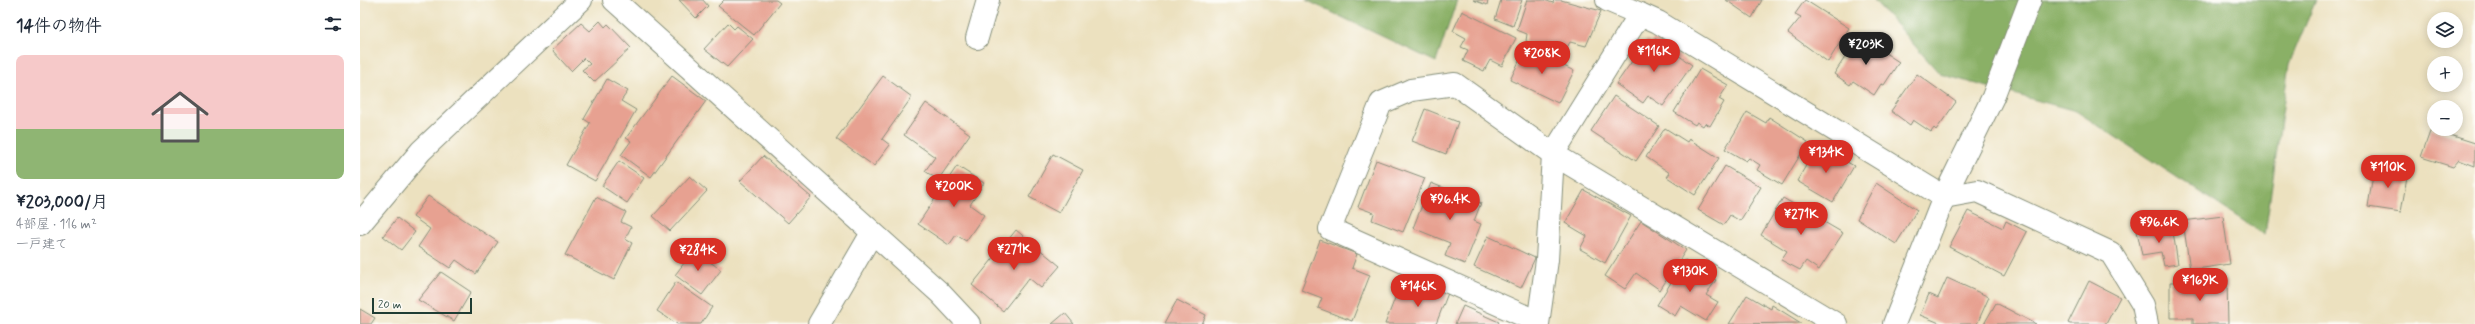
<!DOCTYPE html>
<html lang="ja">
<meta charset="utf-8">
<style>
:root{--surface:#fff;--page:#f6f6f7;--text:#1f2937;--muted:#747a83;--accent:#d93025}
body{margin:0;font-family:Mynerve,"Klee One",sans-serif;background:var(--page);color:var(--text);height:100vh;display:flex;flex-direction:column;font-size:15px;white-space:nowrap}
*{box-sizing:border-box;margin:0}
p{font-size:13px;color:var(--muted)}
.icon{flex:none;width:22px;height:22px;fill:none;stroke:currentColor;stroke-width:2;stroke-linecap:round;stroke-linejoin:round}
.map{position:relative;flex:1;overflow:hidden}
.sheet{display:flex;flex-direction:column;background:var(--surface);width:360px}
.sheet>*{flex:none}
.controls{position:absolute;left:2067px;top:12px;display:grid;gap:8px}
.controls a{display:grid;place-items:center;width:36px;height:36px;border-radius:50%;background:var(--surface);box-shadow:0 2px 10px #0003;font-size:20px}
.scale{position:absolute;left:12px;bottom:10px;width:100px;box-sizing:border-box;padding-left:4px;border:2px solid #1f3d34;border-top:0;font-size:11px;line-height:14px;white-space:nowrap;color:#1f3d34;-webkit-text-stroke:3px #fdfcf7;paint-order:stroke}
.price{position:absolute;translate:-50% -34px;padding:0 9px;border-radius:14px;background:var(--accent);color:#fff;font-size:13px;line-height:26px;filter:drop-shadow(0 1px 2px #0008)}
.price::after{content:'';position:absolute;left:50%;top:24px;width:12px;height:9px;margin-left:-6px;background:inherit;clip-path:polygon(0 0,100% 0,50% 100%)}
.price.current{background:#222;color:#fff}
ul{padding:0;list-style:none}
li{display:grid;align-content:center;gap:8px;height:212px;padding:0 16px}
li span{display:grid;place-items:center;height:124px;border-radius:8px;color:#555}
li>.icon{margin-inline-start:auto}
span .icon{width:72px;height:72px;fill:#fffc;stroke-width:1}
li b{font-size:17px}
h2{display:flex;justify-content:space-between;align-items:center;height:48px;padding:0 16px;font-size:17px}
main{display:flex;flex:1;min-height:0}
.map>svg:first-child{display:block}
.forest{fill:#8ab066;stroke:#54764d}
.building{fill:#e7a191}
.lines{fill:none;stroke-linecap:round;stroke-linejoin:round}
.minor-casing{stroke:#868f7a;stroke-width:24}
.minor{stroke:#fff;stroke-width:22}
</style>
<main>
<section class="sheet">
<h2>14件の物件<svg class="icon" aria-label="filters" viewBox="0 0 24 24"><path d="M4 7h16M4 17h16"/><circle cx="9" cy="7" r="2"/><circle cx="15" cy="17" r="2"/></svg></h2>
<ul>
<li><span style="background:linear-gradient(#f6c9c9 60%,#8fb573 0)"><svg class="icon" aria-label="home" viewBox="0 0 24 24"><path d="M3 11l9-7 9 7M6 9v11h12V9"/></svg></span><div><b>¥203,000/月</b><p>4部屋 · 116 m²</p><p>一戸建て</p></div></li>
</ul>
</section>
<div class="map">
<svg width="2115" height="324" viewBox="0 0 2115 324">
<rect width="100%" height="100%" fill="#fdfcf7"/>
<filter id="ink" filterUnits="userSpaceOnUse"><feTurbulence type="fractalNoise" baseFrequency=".025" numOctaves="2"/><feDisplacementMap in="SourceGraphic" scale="8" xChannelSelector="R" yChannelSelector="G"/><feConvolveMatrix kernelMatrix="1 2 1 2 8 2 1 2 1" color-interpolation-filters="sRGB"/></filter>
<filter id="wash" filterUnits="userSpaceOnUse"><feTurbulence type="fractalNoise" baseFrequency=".012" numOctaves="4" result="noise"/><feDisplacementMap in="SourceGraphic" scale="16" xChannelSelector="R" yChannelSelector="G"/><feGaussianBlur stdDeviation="0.9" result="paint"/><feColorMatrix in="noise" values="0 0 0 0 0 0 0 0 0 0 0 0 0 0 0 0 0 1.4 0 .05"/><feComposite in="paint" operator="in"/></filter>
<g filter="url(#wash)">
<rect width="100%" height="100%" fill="#ece1bf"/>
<g class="forest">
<polygon points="946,0 1097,0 1076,62"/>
<polygon points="1514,0 1956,0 1929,64 1905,235 1716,111 1580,74"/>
</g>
<g id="blocks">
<g class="building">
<polygon points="319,0 343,0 348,6 336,18"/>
<polygon points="364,0 416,0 420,3 394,35 358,6"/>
<polygon points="1113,0 1128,0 1127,5"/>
<polygon points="1141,0 1162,0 1153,26 1135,19"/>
<polygon points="1167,0 1184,0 1193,3 1194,0 1201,0 1241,11 1226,46 1210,42 1202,57 1166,41 1167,34 1157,30"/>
<polygon points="1366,0 1402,0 1392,18"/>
<polygon points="1445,0 1489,28 1468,62 1428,33 1441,17 1435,14"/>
<polygon points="1102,11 1156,38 1142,66 1130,60 1124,71 1103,61 1108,50 1101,47 1106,38 1093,31"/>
<polygon points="240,21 245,27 248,24 271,48 234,82 222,70 230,64 224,58 211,71 192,50 221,23 230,31"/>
<polygon points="368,23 374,29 377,26 393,39 367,67 344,49"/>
<polygon points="1499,36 1539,62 1524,85 1521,84 1514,95 1493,81 1490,85 1474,74"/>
<polygon points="1294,38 1332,65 1303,106 1288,96 1283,103 1256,84 1287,40 1291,43"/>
<polygon points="1166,47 1214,71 1198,103 1150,80"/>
<polygon points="1340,69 1368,85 1359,99 1364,102 1350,126 1345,123 1343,126 1337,122 1335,125 1314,112"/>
<polygon points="1557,74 1596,102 1576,130 1574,128 1571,132 1553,120 1550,125 1531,111"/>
<polygon points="312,76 346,101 291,177 261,155 271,141 266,138"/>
<polygon points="523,76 552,97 522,139 530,145 514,166 476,139"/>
<polygon points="247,79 268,91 261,101 276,110 235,181 206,165 230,123 224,119"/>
<polygon points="1254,96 1299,126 1276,161 1231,131"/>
<polygon points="566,103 610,134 578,180 565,171 575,157 544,135"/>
<polygon points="1065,109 1098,122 1086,154 1052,141"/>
<polygon points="1387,112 1406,123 1409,117 1448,142 1422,185 1397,170 1400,165 1389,158 1386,161 1365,149"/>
<polygon points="1305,128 1327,142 1329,139 1359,158 1335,195 1307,177 1310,173 1286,157"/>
<polygon points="2071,129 2115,143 2115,166 2099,160 2093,167 2061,157"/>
<polygon points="1458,145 1494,166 1473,202 1437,181"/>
<polygon points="693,154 723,170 699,213 669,197"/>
<polygon points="403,156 451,197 428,223 380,181"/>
<polygon points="1016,160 1065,178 1043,232 1012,220 1014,213 998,207"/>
<polygon points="259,161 284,178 267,203 242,186"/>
<polygon points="597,166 624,183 610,205 624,215 606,241 596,235 589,245 558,224"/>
<polygon points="1365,166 1401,187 1380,221 1370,215 1364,225 1338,210"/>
<polygon points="2014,167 2048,172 2041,212 2008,207"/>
<polygon points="330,176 347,191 310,231 293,216"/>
<polygon points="1071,183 1121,203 1114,221 1121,224 1105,264 1085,256 1090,243 1053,228"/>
<polygon points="1516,183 1557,210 1536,244 1497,219"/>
<polygon points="1224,190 1271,216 1245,263 1220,249 1227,236 1205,223"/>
<polygon points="68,196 138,242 116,274 96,260 90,268 58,247 70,229 53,217"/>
<polygon points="236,197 266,212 261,222 271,227 265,239 272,243 254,280 205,255"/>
<polygon points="1423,198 1483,233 1459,270 1446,261 1440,270 1421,260 1427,251 1401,235"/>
<polygon points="1608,211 1643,228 1646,221 1667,232 1644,276 1589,247"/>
<polygon points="1863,216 1870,264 1830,270 1823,221"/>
<polygon points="37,218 55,232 41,250 23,236"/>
<polygon points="1281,221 1326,250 1300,290 1276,273 1265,289 1245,276"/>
<polygon points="1812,225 1818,264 1804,266 1801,252 1782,255 1777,231"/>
<polygon points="656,230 700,266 681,288 669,278 643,311 612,285"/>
<polygon points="1128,236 1175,258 1161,288 1114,267"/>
<polygon points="960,240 997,254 992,268 1010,275 992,321 958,308 962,298 941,290"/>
<polygon points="334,250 361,270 342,295 315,275"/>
<polygon points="1325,260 1356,280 1346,295 1358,302 1346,321 1321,306 1315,316 1297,305"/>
<polygon points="81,272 111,292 94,321 58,300"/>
<polygon points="1587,278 1629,297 1617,324 1582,324 1560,315 1569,294 1578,298"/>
<polygon points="1729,281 1760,297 1746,324 1710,324 1708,323"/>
<polygon points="1867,281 1868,324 1833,324 1833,318 1810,318 1810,282"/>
<polygon points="316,282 352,307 341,324 317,324 297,311"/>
<polygon points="1064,285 1088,293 1076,324 1025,324 1037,293 1058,301"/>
<polygon points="1387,295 1411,309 1412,305 1441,323 1369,324"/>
<polygon points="817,300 846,315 842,324 804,324"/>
<polygon points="1636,303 1676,324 1624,324"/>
<polygon points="1103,306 1139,322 1138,324 1095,324"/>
<polygon points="0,309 15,318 11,324 0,324"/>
<polygon points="705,313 714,324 692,324"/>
</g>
</g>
</g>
<g filter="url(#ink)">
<use href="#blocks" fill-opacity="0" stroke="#868f7a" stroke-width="1"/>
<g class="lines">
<g class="minor-casing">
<g id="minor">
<polyline points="254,0 580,293 609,324"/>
<polyline points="1247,0 1280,14"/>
<polyline points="617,38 628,0"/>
<polyline points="0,224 61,151 221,0"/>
<polyline points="1178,322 970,229 1021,103 1051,90 1095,84 1193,154 1476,324"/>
<polyline points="459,324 512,233"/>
<polyline points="1178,324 1187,260 1193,154 1280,14 1298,22 1584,197 1617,191 1751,253 1783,305 1787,324"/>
<polyline points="1534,324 1584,197 1633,97 1670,0"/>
</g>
</g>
<use href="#minor" class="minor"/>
</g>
</g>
</svg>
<div class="controls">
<a><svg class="icon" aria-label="layers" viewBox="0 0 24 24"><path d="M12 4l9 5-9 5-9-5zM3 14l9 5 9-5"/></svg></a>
<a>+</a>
<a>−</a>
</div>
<div class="scale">20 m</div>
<b class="price current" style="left:1506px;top:66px">¥203K</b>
<b class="price" style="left:1294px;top:73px">¥116K</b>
<b class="price" style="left:1182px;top:75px">¥208K</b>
<b class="price" style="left:1466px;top:174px">¥134K</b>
<b class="price" style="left:2028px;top:189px">¥110K</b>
<b class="price" style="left:594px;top:208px">¥200K</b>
<b class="price" style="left:1090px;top:221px">¥96.4K</b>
<b class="price" style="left:1441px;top:236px">¥271K</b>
<b class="price" style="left:1799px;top:244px">¥96.6K</b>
<b class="price" style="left:654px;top:271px">¥271K</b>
<b class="price" style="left:338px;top:272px">¥284K</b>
<b class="price" style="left:1330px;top:293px">¥130K</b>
<b class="price" style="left:1840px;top:302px">¥169K</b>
<b class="price" style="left:1058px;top:308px">¥146K</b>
</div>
</main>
